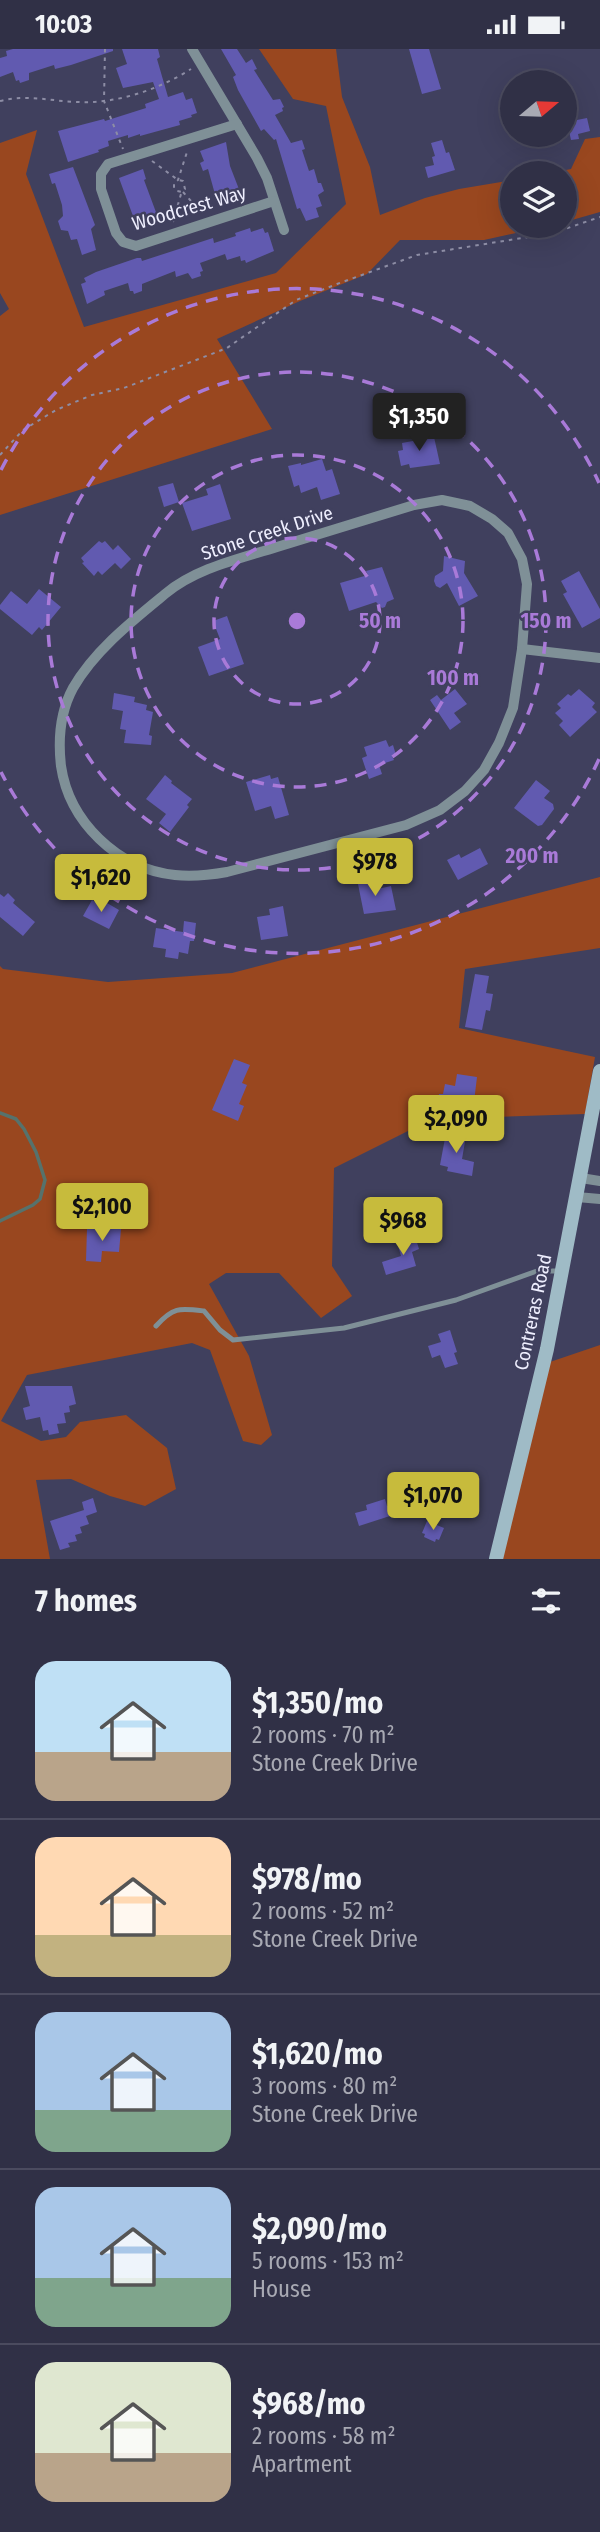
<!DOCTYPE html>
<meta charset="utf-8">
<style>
:root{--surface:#303046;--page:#3c3c51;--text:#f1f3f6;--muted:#a8a9b3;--line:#4b4b5f;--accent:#c7bb3c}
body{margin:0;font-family:"Fira Sans Condensed",sans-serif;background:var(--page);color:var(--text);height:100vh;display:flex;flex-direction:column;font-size:26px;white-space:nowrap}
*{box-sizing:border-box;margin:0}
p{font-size:23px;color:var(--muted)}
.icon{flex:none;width:38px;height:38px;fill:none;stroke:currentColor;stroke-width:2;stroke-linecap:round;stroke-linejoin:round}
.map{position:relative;height:1510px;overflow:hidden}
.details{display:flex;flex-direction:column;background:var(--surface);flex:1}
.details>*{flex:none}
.needle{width:46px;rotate:71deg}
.tools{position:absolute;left:500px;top:21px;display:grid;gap:14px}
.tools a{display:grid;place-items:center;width:77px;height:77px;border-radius:50%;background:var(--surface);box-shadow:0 7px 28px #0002,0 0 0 2px var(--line);font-size:35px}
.price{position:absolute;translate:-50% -60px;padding:0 16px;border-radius:7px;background:var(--accent);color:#111;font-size:23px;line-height:46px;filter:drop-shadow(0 2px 4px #0008)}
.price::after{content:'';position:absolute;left:50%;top:42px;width:21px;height:16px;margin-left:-10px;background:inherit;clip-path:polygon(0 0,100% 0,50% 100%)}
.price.active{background:#222;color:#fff}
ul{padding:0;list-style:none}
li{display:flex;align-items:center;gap:21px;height:175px;padding:0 35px}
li+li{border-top:2px solid var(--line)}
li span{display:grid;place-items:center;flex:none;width:196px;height:140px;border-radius:21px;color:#555}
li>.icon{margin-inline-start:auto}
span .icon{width:84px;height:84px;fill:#fffc;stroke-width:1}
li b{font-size:30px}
h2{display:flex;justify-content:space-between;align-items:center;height:84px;padding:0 35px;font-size:30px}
.status{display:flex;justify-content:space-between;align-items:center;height:49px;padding:0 35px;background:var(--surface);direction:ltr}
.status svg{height:19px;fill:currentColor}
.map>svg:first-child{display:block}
.green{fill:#99471f}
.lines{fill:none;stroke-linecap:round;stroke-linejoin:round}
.stream{stroke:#56726c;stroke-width:3.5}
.building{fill:#615ab0}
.path{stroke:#8d8da5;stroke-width:2;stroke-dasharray:3.5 5;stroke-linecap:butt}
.lane{stroke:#7f9097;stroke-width:5}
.street{stroke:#7f9097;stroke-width:10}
.secondary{stroke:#9fbbc6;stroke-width:14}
.ring{fill:none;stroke:#a97ad8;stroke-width:3.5;stroke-dasharray:12 9}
.labels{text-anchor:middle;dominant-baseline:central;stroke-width:5;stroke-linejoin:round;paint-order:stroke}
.street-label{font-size:19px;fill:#eeeefe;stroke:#40405e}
.centre{fill:#a97ad8;stroke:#40405e;stroke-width:3.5}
.ring-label{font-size:21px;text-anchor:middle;font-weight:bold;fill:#a97ad8;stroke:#40405e;stroke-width:5;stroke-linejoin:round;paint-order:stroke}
</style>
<div class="status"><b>10:03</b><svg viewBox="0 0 49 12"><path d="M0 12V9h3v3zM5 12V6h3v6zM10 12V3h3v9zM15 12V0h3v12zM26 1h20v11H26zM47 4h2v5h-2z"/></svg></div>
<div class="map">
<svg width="600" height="1510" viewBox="0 0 600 1510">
<rect width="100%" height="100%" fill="#40405e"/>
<g class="green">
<polygon points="259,0 336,0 342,48 370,118 380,166 425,149 459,140 513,131 513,177 548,177 484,191 400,191 367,225 300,252 217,290 272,380 0,466 0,267 9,260 0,244 0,94 37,81 26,125 84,278 276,224 346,155 326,57 293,50"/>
<polygon points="600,88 600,163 565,173 565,124 550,124 571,120 585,90"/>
<polygon points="600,828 600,899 465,920 459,979 595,1008 585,1065 432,1070 334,1119 332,1217 352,1247 321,1269 279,1224 226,1224 209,1235 249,1307 272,1386 261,1396 243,1392 210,1301 192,1294 27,1326 1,1372 41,1392 66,1388 80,1373 126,1366 167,1399 176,1440 145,1457 110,1447 71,1430 36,1431 50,1510 0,1510 0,917 3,920 108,933 232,924"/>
<polygon points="600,1296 600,1510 501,1510 547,1314"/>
</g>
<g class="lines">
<polyline class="stream" points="0,1064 16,1070 24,1080 36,1103 45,1131 40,1150 33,1156 0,1172"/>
</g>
<g class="building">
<polygon points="13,0 113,0 113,2 71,16 55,20 54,16 29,24 29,31 20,34 19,31 16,32 13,23 0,28 0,9 7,7 6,2"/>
<polygon points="122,0 158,0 160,8 157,10 168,48 183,43 186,51 192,49 197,64 191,66 192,68 179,72 180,76 140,87 140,85 128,89 128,86 108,92 109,97 98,101 99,103 68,113 58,82 104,70 105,72 146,59 145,55 159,50 153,33 123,39 116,19 127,15"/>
<polygon points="221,0 237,0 246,14 252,10 257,20 254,21 273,51 280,50 284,58 282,59 283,62 275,66 291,94 302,91 305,100 302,101 309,122 314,120 318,134 321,134 324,142 318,146 322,157 316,159 319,168 306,172 300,159 297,160 276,90 274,91 264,80 261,82 238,41 233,28 236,26"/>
<polygon points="409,0 429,0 441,40 422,45"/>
<polygon points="587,69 590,82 578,85 579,90 571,91 567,73"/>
<polygon points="442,91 446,104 449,103 455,121 428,129 425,118 434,116 432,108 435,107 431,94"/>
<polygon points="226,93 230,117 242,148 218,156 208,120 203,122 200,114 204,112 200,102"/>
<polygon points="73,118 95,176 91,180 96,201 82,206 77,190 71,191 68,182 61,181 58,172 63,167 62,156 55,134 52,135 49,125"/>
<polygon points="143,120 146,130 144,131 160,174 135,182 131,168 133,167 119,129"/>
<polygon points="250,179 251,183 263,179 265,184 268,183 274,202 246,214 245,211 241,212 240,207 227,211 225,205 200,214 203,222 200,223 201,227 192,230 188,224 176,228 175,222 142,235 142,242 134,245 133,242 130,242 128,234 104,242 105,246 87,255 81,235 86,233 84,229 96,223 137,209 141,209 142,212 213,189 214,194 236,187 235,184"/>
<polygon points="434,388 440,415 410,419 409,415 401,417 398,402 403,401 402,394"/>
<polygon points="322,410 326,422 332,420 340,445 321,451 317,438 301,444 299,436 294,438 288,417 301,414 301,416"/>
<polygon points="173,434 179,453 164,458 158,438"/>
<polygon points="220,435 231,470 192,482 182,454 208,446 206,440"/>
<polygon points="99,492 102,494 105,492 113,501 118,496 131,510 121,520 115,514 102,526 98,522 94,527 82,514 84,513 81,509"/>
<polygon points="444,507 465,512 464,524 478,547 459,557 447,534 440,539 436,537 434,532 435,527 443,522"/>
<polygon points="382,518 394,550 387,553 385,558 382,559 376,553 349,562 340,534 368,526 366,522"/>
<polygon points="579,522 600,560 600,569 582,579 563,545 567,543 561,532"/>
<polygon points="39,540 61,558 42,581 39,578 32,586 0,560 0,556 11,542 27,555"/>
<polygon points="227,567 244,615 209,627 198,598 220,590 213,572"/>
<polygon points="455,640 467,655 454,664 461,673 450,681 430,651 437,646 441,651"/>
<polygon points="579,640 595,654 592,658 597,663 570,688 559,676 563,672 555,664 561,659 557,655 568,645 571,647"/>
<polygon points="114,644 135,648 134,653 147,656 146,661 153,663 149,686 152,687 151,696 124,694 126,681 120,680 123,662 112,660"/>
<polygon points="386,691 389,698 393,696 396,706 392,707 394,711 379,716 382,725 369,730 362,709 367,707 364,698"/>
<polygon points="165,726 172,732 171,734 192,750 187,756 189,758 170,783 159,774 166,765 146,750"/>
<polygon points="270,726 271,730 278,728 289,766 275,770 271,757 255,762 246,733"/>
<polygon points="536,731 550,742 544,749 553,755 554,760 542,776 538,777 514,759"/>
<polygon points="480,799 488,815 458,831 447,811 459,805 461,809"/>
<polygon points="370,828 373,841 391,837 396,861 364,865 357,830"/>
<polygon points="8,844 15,851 13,854 35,873 23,887 0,868 0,845 4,848"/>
<polygon points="92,851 104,858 107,854 119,861 109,880 83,867"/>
<polygon points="283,857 288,887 261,891 257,868 270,866 269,860"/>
<polygon points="184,872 196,874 194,892 190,892 188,905 179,903 178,910 165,908 166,900 153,898 156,879 183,883"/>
<polygon points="475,925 489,927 486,944 493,945 490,962 486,961 482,981 465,978"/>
<polygon points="234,1010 250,1016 242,1034 247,1036 239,1055 244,1057 238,1072 212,1061"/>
<polygon points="457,1025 477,1028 474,1053 469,1052 467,1066 436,1062 439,1045 443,1045 445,1035 455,1037"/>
<polygon points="446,1084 466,1087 462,1110 474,1113 472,1127 447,1122 448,1118 440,1116"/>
<polygon points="87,1179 121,1180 119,1203 102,1202 101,1213 86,1212"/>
<polygon points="415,1187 419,1200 412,1203 416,1217 386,1226 382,1213 401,1207 397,1193"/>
<polygon points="450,1281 457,1303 454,1304 458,1315 445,1319 440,1306 432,1309 428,1297 441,1293 438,1285"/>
<polygon points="25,1337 72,1337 76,1355 69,1357 70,1363 64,1364 66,1374 57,1375 59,1384 49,1386 48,1381 43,1382 40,1368 26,1371 23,1359 30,1357"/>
<polygon points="456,1424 460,1438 467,1436 471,1451 464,1453 465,1458 453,1462 451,1455 442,1457 439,1446 447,1444 442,1428"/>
<polygon points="93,1449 97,1463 86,1467 89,1475 80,1478 82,1484 75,1486 77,1492 68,1494 70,1498 60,1501 50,1472 84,1461 82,1453"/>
<polygon points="385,1450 387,1457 391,1456 393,1466 359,1477 355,1464 367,1461 366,1456"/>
<polygon points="427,1472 444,1479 439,1491 436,1490 435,1493 424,1488 425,1485 422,1484"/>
</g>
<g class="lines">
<g class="path">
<polyline points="105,0 104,52 123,100"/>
<path d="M0,52C26,45 50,52 77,53C116,55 158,41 191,20"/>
<polyline points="152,112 178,131 183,132 185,140 182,143 177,142 174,139 174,134 178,131 187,103"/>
<polyline points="183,143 191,152 209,162"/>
<polyline points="173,173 181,145"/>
<polyline points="0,406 23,381 56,361 92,346 124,339 227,299 296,251 337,235 417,206 553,184 600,168"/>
</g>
<path class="lane" d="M156,1277C173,1258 179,1259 204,1262L220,1281L233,1291L344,1279L456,1251L537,1222H562"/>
<g class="street">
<polyline points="192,0 257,109 267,129 284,181"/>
<polyline points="237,75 108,115 101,125 101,140 116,184 123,193 136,197 274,152"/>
<path d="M442,451L470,457L492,470L508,484L522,510L527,535L522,600L513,659L499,694L484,721L465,742L440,761L406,776L227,823C210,826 193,828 175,826C117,820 69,772 61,717C58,691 60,663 73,639C94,602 132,572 165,545C196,519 239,510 277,498C323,484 368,470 414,456Z"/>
<polyline points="522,600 600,609"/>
<polyline points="581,1129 600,1132"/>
<polyline points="577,1148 600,1150"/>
</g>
<polyline class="secondary" points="496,1510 547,1300 600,1022"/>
</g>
<g class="ring">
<circle cx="297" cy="572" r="83"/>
<circle cx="297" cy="572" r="166"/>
<circle cx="297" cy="572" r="249"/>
<path d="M599 710A332 332 0 0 1 1 723M1 421A332 332 0 0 1 599 434"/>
</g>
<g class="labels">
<g class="street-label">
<text transform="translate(189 159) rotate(-16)">Woodcrest Way</text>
<text transform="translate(267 484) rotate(-18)">Stone Creek Drive</text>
<text transform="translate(533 1263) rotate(-78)">Contreras Road</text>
</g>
</g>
<circle cx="297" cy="572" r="10" class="centre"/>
<g class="ring-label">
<text x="380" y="579">50 m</text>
<text x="546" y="579">150 m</text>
<text x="453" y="636">100 m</text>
<text x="532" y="814">200 m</text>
</g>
</svg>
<div class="tools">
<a><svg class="needle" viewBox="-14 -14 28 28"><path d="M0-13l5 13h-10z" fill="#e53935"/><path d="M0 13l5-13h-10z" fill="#a8a9b3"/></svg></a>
<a><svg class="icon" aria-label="layers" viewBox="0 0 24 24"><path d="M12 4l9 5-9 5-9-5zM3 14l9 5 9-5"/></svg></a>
</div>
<b class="price active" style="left:419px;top:404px">$1,350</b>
<b class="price" style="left:375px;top:849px">$978</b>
<b class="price" style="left:101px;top:865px">$1,620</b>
<b class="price" style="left:456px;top:1106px">$2,090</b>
<b class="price" style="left:102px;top:1194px">$2,100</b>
<b class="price" style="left:403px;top:1208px">$968</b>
<b class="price" style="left:433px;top:1483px">$1,070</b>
</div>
<section class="details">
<h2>7 homes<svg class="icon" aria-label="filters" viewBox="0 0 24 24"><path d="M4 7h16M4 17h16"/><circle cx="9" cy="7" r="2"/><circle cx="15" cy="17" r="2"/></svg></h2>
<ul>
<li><span style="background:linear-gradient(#bfe0f5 65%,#b9a48a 0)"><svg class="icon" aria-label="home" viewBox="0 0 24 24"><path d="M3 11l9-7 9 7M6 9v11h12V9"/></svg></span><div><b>$1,350/mo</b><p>2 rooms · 70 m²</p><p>Stone Creek Drive</p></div></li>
<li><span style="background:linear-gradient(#ffd9b3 70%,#c2b280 0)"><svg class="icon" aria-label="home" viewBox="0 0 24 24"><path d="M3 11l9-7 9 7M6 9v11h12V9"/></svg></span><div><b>$978/mo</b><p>2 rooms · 52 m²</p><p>Stone Creek Drive</p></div></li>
<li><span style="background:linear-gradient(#a9c7e8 70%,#7fa58c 0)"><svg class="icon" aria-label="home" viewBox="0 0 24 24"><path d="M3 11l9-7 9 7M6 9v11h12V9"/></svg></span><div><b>$1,620/mo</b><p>3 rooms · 80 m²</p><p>Stone Creek Drive</p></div></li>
<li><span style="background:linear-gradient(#a9c7e8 65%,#7fa58c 0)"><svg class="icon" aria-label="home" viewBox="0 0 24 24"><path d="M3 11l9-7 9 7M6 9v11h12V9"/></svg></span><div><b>$2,090/mo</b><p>5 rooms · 153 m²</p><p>House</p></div></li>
<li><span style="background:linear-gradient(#dfe7d0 65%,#b9a48a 0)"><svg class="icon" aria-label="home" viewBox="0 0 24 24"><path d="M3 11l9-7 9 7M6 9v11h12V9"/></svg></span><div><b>$968/mo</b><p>2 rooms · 58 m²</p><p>Apartment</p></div></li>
</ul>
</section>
